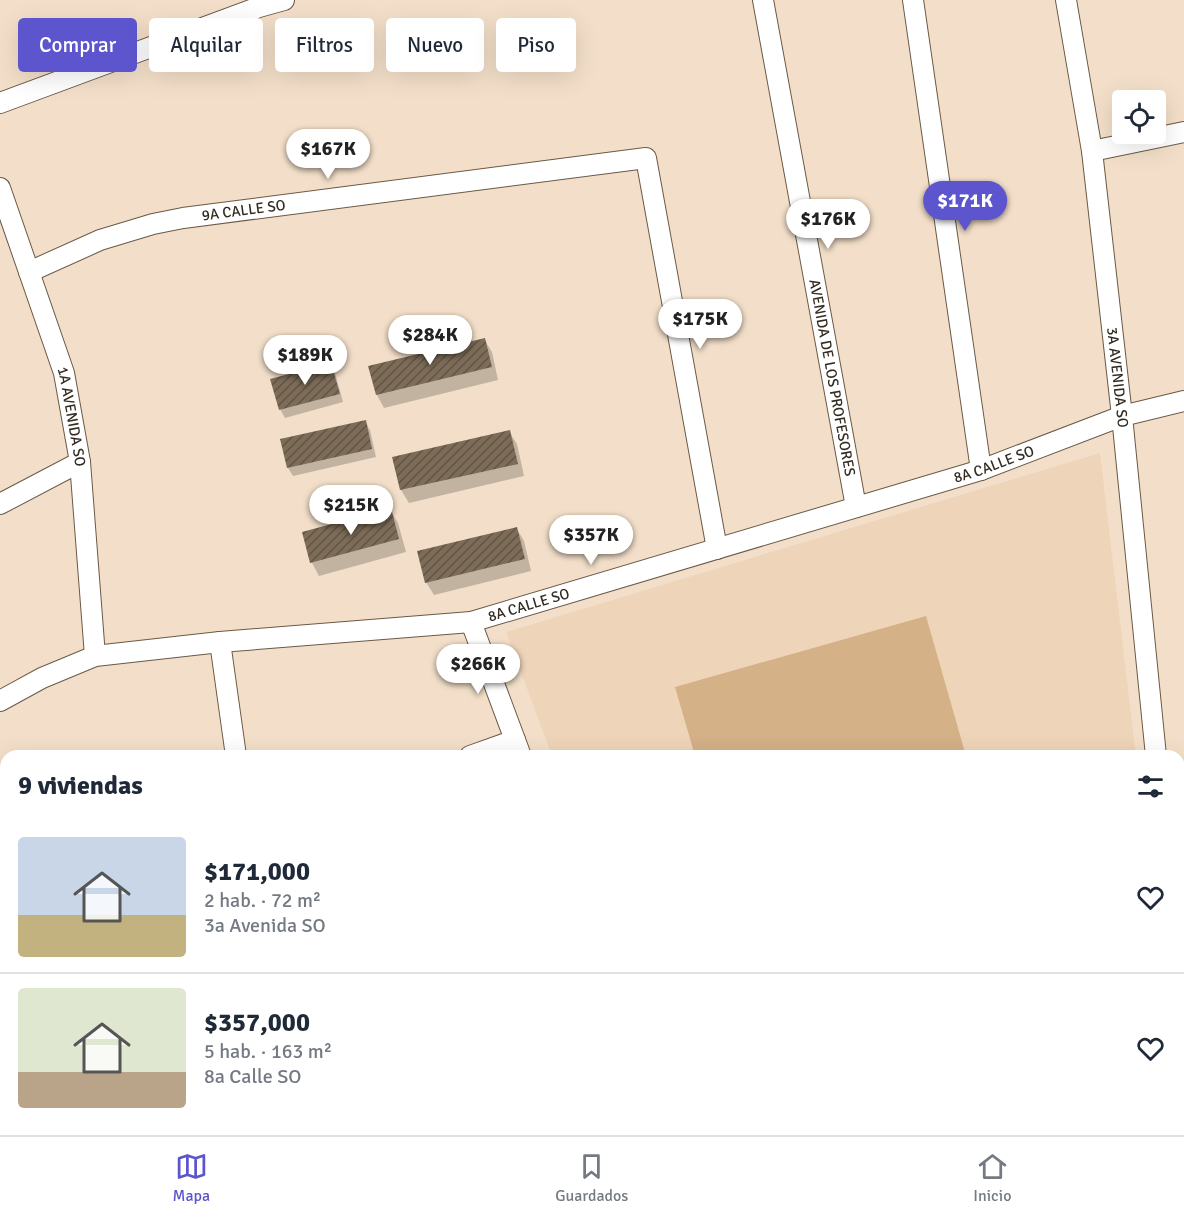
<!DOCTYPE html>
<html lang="es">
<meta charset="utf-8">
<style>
:root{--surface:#fff;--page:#f2f2f3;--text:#1f2937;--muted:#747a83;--line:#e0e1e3;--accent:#5c55cd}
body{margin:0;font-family:Signika,sans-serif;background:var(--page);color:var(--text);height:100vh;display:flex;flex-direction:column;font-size:22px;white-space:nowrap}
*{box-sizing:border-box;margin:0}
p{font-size:20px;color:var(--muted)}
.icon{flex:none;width:33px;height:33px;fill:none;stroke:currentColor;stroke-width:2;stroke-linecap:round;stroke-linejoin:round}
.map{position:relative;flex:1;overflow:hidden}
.drawer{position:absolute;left:0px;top:750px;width:1185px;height:386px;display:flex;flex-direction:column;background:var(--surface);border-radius:18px 18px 0 0;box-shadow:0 6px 24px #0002}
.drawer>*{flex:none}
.hud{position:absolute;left:18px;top:18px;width:600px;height:54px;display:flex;gap:12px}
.fabs{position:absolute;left:1112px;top:90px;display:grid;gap:12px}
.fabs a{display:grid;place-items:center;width:54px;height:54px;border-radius:6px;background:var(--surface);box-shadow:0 6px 24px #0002;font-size:30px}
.price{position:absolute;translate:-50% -51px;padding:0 14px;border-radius:21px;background:#fff;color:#222;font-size:20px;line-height:39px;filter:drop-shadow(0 2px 3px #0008)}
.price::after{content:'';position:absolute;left:50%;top:36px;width:18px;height:14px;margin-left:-9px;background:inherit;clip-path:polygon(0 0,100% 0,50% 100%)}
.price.selected{background:var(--accent);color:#fff}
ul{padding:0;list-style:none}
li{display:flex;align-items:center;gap:18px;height:150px;padding:0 18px}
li+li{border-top:2px solid var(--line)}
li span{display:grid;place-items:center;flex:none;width:168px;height:120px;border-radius:6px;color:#555}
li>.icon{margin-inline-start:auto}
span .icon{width:72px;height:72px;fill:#fffc;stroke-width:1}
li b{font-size:26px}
h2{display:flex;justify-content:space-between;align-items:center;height:72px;padding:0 18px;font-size:26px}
.chip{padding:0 21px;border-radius:6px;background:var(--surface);box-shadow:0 6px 24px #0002;font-size:21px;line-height:54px}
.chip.selected{background:var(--accent);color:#fff}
.tab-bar{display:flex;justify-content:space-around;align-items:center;height:84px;border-top:2px solid var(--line);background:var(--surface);font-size:16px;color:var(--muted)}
.tab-bar a{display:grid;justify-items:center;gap:3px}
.tab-bar .selected{color:var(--accent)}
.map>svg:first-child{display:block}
.built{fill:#eed5b9}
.grass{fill:#d4b187}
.shadow{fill:#0003}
.building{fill:url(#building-hatch)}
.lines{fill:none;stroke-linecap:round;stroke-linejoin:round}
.minor-casing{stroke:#6a5946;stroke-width:22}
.minor{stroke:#fff;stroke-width:20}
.labels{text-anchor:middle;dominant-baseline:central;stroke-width:6;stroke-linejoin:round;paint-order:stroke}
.street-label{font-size:15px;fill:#332c23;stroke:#fdeddb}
</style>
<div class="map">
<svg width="1184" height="1135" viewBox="0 0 1184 1135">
<defs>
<pattern id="building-hatch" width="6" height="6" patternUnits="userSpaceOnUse" patternTransform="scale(1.5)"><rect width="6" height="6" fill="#7d6c58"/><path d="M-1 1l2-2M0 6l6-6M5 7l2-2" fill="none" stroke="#625444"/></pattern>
</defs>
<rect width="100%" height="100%" fill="#f3dfc9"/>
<g class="built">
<polygon points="1100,453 1136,756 552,756 506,632"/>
<polygon points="1179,1045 1184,1071 1184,1135 509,1135 521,1130 1179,1130"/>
</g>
<polygon class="grass" points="926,616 966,756 695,756 675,687"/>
<g class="shadow">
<polygon points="484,339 492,352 498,380 384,408 377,395 370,367"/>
<polygon points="331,364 335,373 343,402 285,418 280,409"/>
<polygon points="365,422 370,430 376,457 293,476 288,468"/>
<polygon points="509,432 517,444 524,476 409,503 401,490 394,458"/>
<polygon points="390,510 398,523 406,552 319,576 312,563 304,534"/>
<polygon points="517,529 524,541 531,571 434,595 426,582"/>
<polygon points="669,1130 764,1130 764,1135 668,1135"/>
</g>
<g class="building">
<polygon points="485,338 492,367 376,395 368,366"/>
<polygon points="331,363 340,394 279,410 270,379"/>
<polygon points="366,420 372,449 287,468 280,439"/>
<polygon points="510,430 518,464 400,490 392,457"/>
<polygon points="391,508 399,539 310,563 302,532"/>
<polygon points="517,527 525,559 425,583 417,551"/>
<rect x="667" y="1130" width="89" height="5"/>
</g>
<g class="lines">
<g class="minor-casing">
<g id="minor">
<path id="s1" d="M763,0L856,507"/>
<polyline points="913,0 981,470"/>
<path id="s2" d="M1066,0L1092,151L1122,416L1156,756"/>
<polyline points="0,103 259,7 284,0"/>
<polyline points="1092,151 1184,132"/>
<path id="s3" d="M0,188L64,373L80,462L95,656"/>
<path id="s4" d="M29,272L100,240L153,224L183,218L646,158L717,549"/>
<polyline points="0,504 80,462"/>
<polyline points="471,622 521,756"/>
<polyline points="220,642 236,756"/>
<path id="s5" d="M0,701L42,678L95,656L220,642L471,622L981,470L1122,416L1184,401"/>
<polyline points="470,756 515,740"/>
<polyline points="1179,916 1184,951"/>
<polyline points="0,925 6,923"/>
<polyline points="0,1108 6,1105"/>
<polyline points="340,1130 342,1135"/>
<polyline points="436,1135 449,1130"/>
</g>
</g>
<use href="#minor" class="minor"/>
</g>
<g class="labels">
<g class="street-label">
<text stroke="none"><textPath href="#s4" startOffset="225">9A CALLE SO</textPath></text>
<text stroke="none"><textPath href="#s2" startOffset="381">3A AVENIDA SO</textPath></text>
<text stroke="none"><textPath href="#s1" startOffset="384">AVENIDA DE LOS PROFESORES</textPath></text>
<text stroke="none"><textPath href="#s3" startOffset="240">1A AVENIDA SO</textPath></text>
<text stroke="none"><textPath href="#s5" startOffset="1029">8A CALLE SO</textPath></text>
<text stroke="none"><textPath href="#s5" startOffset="543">8A CALLE SO</textPath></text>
</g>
</g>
</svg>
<div class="fabs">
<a><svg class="icon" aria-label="locate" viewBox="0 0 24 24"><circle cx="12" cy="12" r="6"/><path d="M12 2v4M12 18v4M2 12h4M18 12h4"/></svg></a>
</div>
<b class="price" style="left:328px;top:180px">$167K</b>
<b class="price selected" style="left:965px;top:232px">$171K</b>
<b class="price" style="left:828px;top:250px">$176K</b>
<b class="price" style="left:700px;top:350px">$175K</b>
<b class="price" style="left:430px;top:366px">$284K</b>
<b class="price" style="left:305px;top:386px">$189K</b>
<b class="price" style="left:351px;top:536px">$215K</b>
<b class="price" style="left:591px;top:566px">$357K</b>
<b class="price" style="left:478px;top:695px">$266K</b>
<div class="hud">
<a class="chip selected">Comprar</a>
<a class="chip">Alquilar</a>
<a class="chip">Filtros</a>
<a class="chip">Nuevo</a>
<a class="chip">Piso</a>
</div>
<section class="drawer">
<h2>9 viviendas<svg class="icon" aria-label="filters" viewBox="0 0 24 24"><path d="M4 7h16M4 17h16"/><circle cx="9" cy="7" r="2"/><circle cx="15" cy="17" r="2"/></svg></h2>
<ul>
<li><span style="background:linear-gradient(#c9d6e8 65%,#c2b280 0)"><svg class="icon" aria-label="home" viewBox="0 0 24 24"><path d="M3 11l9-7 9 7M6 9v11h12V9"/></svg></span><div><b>$171,000</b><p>2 hab. · 72 m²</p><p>3a Avenida SO</p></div><svg class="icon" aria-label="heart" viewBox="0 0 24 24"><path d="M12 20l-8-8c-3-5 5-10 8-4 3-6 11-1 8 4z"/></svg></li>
<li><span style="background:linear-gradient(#dfe7d0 70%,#b9a48a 0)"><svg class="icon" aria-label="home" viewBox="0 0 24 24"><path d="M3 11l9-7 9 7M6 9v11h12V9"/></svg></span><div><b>$357,000</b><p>5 hab. · 163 m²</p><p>8a Calle SO</p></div><svg class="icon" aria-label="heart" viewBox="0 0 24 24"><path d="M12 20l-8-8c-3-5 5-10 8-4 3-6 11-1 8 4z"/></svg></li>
</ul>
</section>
</div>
<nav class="tab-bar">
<a class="selected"><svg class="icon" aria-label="map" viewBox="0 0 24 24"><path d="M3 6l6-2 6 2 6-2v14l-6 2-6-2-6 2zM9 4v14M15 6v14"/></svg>Mapa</a>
<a><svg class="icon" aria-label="saved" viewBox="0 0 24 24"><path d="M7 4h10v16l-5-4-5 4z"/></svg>Guardados</a>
<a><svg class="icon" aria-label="home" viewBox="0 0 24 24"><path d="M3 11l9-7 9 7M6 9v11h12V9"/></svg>Inicio</a>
</nav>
